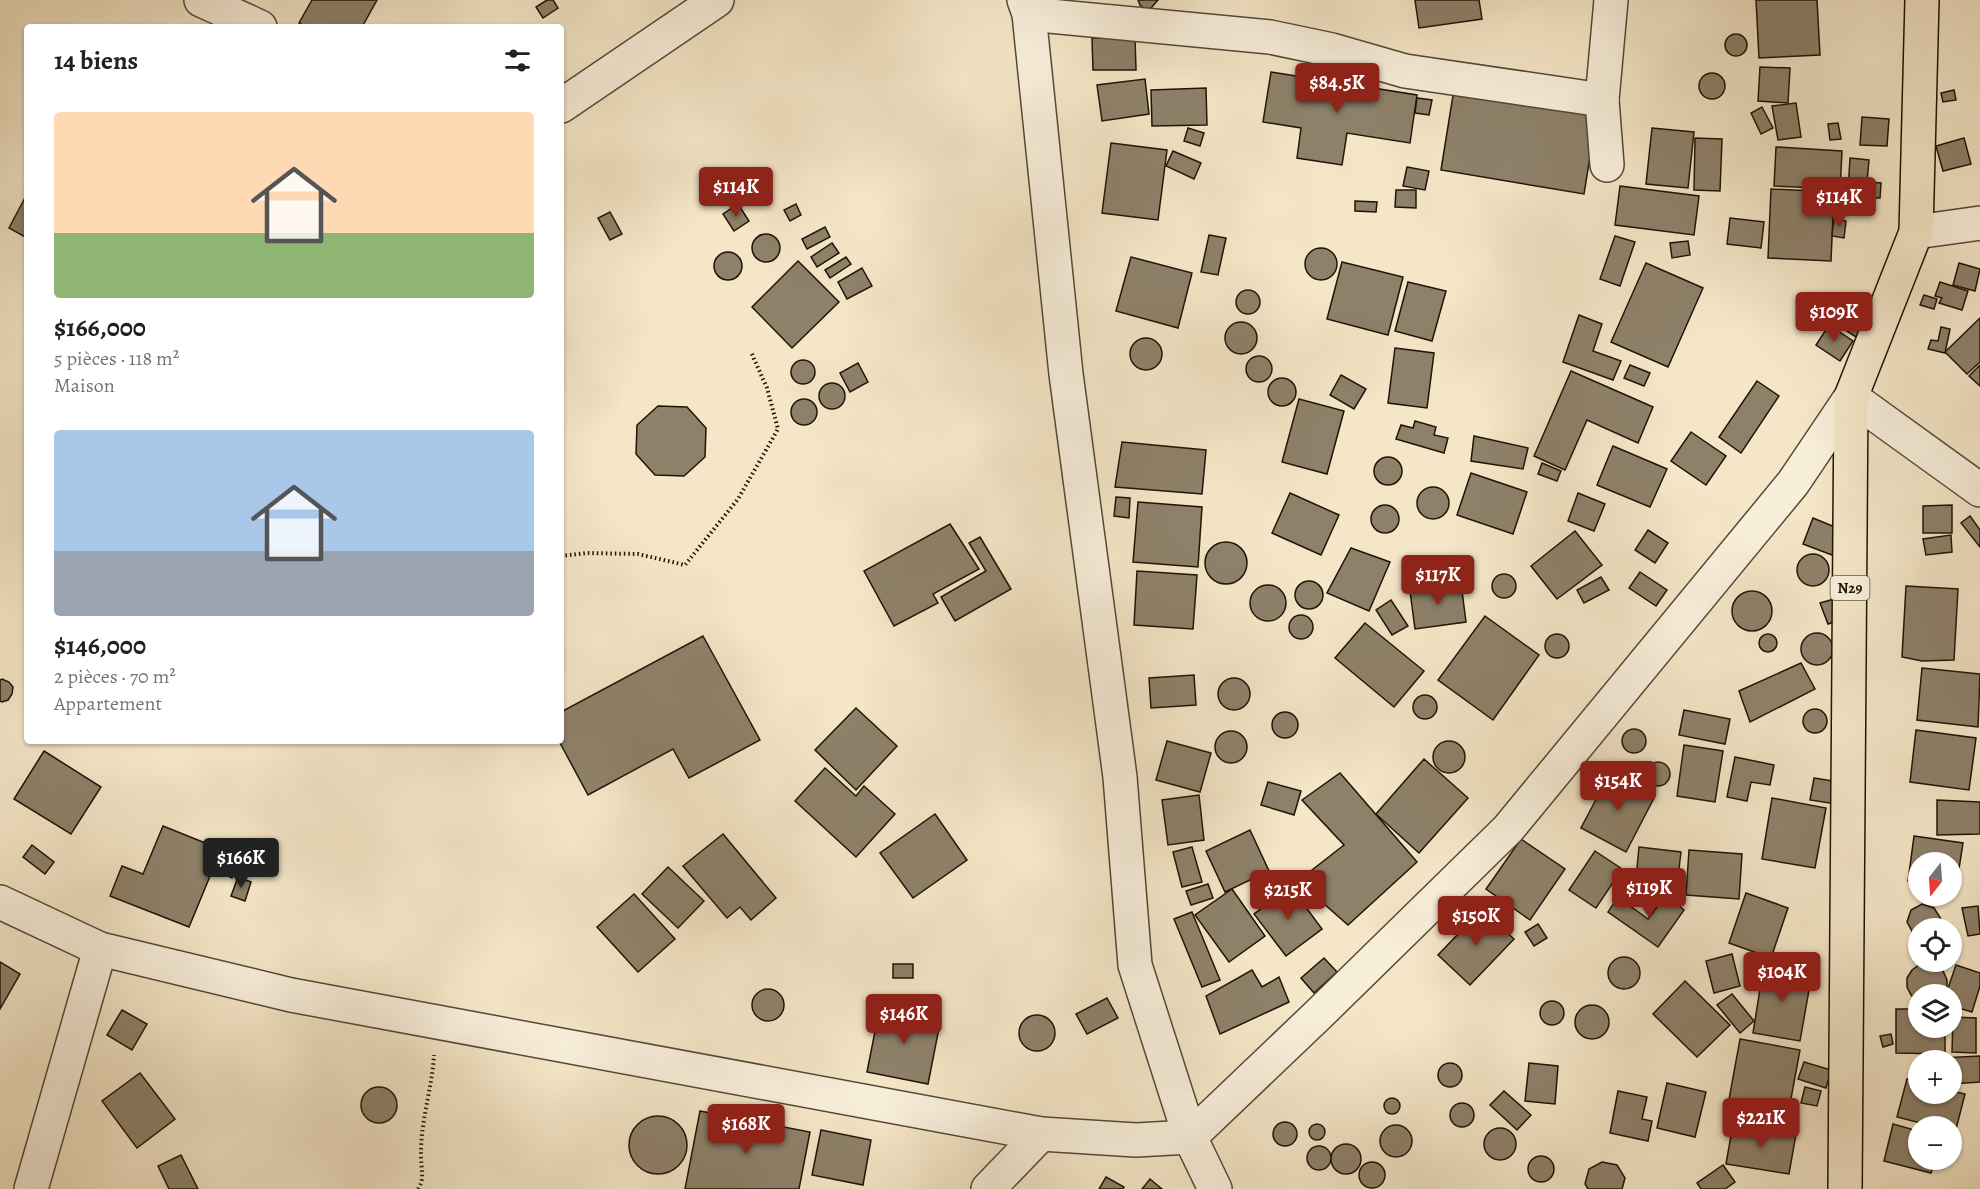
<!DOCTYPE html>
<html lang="fr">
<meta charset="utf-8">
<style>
:root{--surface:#fff;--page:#f2f2f2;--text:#202124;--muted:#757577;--accent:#8f2418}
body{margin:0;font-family:Alegreya,serif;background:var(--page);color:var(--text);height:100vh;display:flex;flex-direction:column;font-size:22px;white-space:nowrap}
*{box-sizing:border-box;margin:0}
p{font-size:20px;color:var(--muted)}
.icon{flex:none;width:33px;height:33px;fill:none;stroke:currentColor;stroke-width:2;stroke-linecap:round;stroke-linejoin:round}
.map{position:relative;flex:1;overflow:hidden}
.side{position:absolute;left:24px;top:24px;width:540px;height:720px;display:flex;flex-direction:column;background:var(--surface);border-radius:6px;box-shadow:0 2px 4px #0004}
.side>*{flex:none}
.needle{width:39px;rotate:197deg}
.tools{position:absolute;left:1908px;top:852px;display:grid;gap:12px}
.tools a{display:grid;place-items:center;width:54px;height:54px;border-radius:50%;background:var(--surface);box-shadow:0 2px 4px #0004;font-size:30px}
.price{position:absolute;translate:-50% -51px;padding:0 14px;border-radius:6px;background:var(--accent);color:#fff;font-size:20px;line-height:39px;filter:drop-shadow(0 2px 3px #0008)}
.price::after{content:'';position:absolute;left:50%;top:36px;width:18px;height:14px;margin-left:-9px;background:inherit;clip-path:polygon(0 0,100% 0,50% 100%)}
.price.on{background:#222;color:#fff}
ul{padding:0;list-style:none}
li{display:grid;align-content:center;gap:12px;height:318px;padding:0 30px}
li span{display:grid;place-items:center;height:186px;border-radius:6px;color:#555}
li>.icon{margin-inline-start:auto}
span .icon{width:108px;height:108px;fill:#fffc;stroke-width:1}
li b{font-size:26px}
h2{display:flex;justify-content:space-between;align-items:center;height:72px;padding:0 30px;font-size:26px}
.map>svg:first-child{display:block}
.building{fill:#8e816a;stroke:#1f1405;stroke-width:1.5}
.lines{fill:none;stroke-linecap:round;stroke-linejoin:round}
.minor-casing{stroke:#544836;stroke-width:36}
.major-casing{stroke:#1f1405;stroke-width:36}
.path{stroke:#1f1405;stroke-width:4;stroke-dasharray:1.5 3;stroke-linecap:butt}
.minor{stroke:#f8efdb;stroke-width:33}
.major{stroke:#f4e6c7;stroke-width:33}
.labels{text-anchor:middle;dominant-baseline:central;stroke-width:5;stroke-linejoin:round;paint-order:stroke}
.shield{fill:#f8efdb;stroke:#605645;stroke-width:1.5}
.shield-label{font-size:15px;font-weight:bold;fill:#1f1405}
</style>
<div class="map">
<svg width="1980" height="1189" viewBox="0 0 1980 1189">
<rect width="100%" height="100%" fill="#f4e6c7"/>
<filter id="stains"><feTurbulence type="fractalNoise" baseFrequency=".00333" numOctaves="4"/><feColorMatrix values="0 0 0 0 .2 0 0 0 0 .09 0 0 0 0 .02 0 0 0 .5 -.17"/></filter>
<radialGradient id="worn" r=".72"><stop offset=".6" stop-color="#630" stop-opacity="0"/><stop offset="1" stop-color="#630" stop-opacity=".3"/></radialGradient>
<g class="building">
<polygon points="312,0 377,0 362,27 306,27 299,23"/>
<polygon points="547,0 553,0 558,8 543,18 536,7"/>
<polygon points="1138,0 1158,0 1151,8 1145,9 1140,5"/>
<polygon points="1415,0 1479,0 1482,19 1419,28"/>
<polygon points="1756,0 1817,0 1820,55 1759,58"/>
<circle cx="1736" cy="45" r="11"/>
<polygon points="1092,38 1135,38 1136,70 1093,70"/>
<polygon points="1311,61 1366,69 1365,82 1310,73"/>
<polygon points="1760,67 1790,68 1788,103 1758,101"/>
<polygon points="1271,72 1417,95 1410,143 1347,133 1342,165 1297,158 1301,128 1263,122"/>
<circle cx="1712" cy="86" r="13"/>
<polygon points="1145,79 1149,114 1102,121 1097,85"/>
<polygon points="1455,83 1598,107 1584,194 1441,170"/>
<polygon points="1206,88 1207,125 1152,126 1151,90"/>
<polygon points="1954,90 1956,100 1943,102 1941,93"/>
<polygon points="1417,98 1432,100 1429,115 1415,113"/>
<polygon points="1796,103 1801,137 1778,140 1772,106"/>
<polygon points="1762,107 1773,128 1761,134 1751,113"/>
<polygon points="1862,117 1889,119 1887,146 1860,145"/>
<polygon points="1838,123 1841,139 1830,140 1828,124"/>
<polygon points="1188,128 1204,133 1200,146 1184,141"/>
<polygon points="1652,128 1694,132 1688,188 1646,184"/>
<polygon points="1695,138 1722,139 1720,191 1694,190"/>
<polygon points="1964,138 1971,164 1943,171 1936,146"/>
<polygon points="1111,143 1167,150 1158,220 1102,213"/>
<polygon points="1776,147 1842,151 1840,189 1774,186"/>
<polygon points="1173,151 1201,163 1194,179 1166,166"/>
<polygon points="1850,158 1869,160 1866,193 1848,191"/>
<polygon points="1407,167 1429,171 1425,190 1403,186"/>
<polygon points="1870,182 1881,183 1880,198 1869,198"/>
<polygon points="1620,186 1699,196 1694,235 1615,225"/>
<polygon points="1771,189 1834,192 1831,261 1768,258"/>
<polygon points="1396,190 1416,190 1416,208 1395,207"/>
<polygon points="27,194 27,238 9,228"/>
<polygon points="1869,198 1871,210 1847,213 1846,200"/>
<polygon points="1355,201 1377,202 1376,212 1355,211"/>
<polygon points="738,204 749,221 734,231 723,214"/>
<polygon points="796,204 801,215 790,221 784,210"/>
<polygon points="610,212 622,234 610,240 598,218"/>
<polygon points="1730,218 1764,222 1761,248 1727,244"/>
<polygon points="1834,219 1846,221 1844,238 1832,236"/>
<polygon points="825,227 830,237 807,249 802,239"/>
<circle cx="766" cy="248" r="14"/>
<polygon points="1209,235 1226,238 1218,275 1201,272"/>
<polygon points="1615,236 1635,242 1620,286 1600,279"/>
<polygon points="1688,241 1690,255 1672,258 1670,243"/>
<polygon points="832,243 839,253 817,267 811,257"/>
<circle cx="1321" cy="264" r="16"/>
<circle cx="728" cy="266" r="14"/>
<polygon points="846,257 851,264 830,278 825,270"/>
<polygon points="1131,257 1192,273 1178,328 1116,311"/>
<polygon points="798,261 839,302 792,348 752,307"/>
<polygon points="1342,262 1403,277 1388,335 1327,319"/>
<polygon points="1646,263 1703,288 1668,367 1611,342"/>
<polygon points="1959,263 1980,269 1975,291 1953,285"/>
<polygon points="862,268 872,286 847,299 838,282"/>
<polygon points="1408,282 1446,291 1432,341 1395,331"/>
<polygon points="1940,282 1968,291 1962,310 1939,303 1942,298 1935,296"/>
<circle cx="1248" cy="302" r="12"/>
<polygon points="1924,295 1937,299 1934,309 1920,305"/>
<polygon points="1837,310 1863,327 1856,337 1830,320"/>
<polygon points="1579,315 1602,324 1593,351 1621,361 1613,380 1563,362"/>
<polygon points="1980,318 1980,362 1967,374 1945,352"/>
<circle cx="1241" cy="338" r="16"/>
<polygon points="1829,325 1853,341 1840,361 1816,345"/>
<polygon points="1941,327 1950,329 1945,353 1928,349 1931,340 1938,341"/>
<circle cx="1146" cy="354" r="16"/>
<polygon points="1395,348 1434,353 1427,408 1388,403"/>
<circle cx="1259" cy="369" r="13"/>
<circle cx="803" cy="372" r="12"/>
<polygon points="858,363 868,382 850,392 840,373"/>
<polygon points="1630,365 1650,373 1644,386 1624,378"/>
<polygon points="1980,365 1980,386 1969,376"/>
<polygon points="1571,371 1653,407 1638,443 1587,420 1565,470 1534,456"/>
<polygon points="1341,375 1366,389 1354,409 1330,395"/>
<circle cx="1282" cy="392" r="14"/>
<polygon points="1757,381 1779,396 1741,453 1719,437"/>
<circle cx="832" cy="396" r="13"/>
<polygon points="1299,399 1344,411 1327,474 1282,462"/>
<circle cx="804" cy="412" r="13"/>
<polygon points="658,406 687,407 706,428 705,457 684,476 655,475 636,454 637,425"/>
<polygon points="1415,421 1436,427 1434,435 1448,438 1444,453 1396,439 1401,425 1413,428"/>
<polygon points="1691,432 1726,456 1706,485 1671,461"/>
<polygon points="1474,436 1528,448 1523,469 1471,461"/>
<polygon points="1122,442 1206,450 1202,494 1115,487"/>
<polygon points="1613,446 1667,469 1650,507 1597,485"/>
<circle cx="1388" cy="471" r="14"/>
<polygon points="1542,463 1561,471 1557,481 1538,474"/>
<polygon points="1471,473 1527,492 1513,534 1457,515"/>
<circle cx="1433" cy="503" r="16"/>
<polygon points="1290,493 1339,515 1321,555 1272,533"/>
<polygon points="1578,493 1605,504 1594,531 1568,521"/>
<polygon points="1116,497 1130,498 1129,518 1114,516"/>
<polygon points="1138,502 1202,507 1198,567 1133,562"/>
<circle cx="1385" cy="519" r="14"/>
<polygon points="1952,505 1952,533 1923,533 1923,506"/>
<polygon points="1970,516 1980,530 1980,547 1961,523"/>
<polygon points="1813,518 1842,530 1832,555 1803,544"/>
<polygon points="950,524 979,569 933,594 938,603 894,626 864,571"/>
<polygon points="1648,530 1668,543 1655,563 1635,550"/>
<polygon points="1575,531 1602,565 1557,599 1531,566"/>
<polygon points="1951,535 1952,552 1926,555 1923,539"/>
<polygon points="980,537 1011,589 955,621 941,597 986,571 969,543"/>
<circle cx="1226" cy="563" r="21"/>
<polygon points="1351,548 1390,562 1369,611 1327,593"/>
<circle cx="1813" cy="570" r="16"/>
<polygon points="1137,571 1197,575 1193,629 1134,625"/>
<polygon points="1640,572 1667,590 1656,606 1629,588"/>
<circle cx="1504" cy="586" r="12"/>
<polygon points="1601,577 1609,590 1584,603 1577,590"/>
<circle cx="1309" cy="595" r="14"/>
<polygon points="1461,583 1466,622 1415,629 1410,591"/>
<circle cx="1268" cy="603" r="18"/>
<polygon points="1906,586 1958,589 1954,660 1922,661 1902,657"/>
<circle cx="1752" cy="611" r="20"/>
<polygon points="1834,599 1841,620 1828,624 1820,603"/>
<polygon points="1391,600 1408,626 1392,635 1376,610"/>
<circle cx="1301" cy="627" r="12"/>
<polygon points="1485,616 1539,655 1493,720 1438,680"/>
<polygon points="1365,623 1424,671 1394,707 1335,658"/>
<circle cx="1817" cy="649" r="16"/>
<circle cx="1557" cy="646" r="12"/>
<circle cx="1768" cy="643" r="9"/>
<polygon points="703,636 760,740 689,778 673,749 588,795 559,741 561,741 561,712"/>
<polygon points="1801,663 1815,689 1750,722 1739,691"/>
<polygon points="1922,668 1980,674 1978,727 1917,720"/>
<polygon points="1194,675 1196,705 1151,708 1149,678"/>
<circle cx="1234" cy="694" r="16"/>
<polygon points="2,679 9,682 13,687 12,694 8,700 2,702 0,701 0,680"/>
<circle cx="1425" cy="707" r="12"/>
<polygon points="856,708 897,746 856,790 815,750"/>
<circle cx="1815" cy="721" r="12"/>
<polygon points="1684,710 1730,719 1725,744 1679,735"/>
<circle cx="1285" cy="725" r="13"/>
<circle cx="1634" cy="741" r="12"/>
<polygon points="1916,730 1976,738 1969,790 1910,782"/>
<circle cx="1231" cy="747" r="16"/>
<polygon points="1167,741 1211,753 1200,792 1156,780"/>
<circle cx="1449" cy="757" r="16"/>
<polygon points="1684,745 1723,751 1715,802 1677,796"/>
<polygon points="44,751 101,787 71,834 14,799"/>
<polygon points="1735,757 1774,765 1770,785 1751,782 1747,801 1727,797"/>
<polygon points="1424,759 1468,798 1419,853 1376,814"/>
<circle cx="1658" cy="774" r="12"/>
<polygon points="825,768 856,796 864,786 895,814 856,857 795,801"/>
<polygon points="1340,773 1417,862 1348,925 1298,881 1344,845 1302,800"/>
<polygon points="1610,773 1655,796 1626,852 1581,828"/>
<polygon points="1814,778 1846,783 1842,805 1810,800"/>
<polygon points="1268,782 1301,791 1294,815 1261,805"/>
<polygon points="1199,795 1204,840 1168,845 1162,800"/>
<polygon points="1772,798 1826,808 1815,868 1762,859"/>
<polygon points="1937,800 1980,802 1980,834 1937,835"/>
<polygon points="935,814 967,860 913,898 880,853"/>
<polygon points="163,826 240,857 232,878 213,869 189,927 110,896 122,866 143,874"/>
<polygon points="1250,830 1269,871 1225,892 1206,851"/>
<polygon points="723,834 776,898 751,920 740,907 727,918 683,866"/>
<polygon points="1914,836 1963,843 1956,888 1952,887 1952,862 1918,862 1918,882 1908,881"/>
<polygon points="1521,839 1565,869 1530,920 1486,889"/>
<polygon points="32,845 54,862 45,874 23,857"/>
<polygon points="1192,847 1202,882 1182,887 1173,852"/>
<polygon points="1639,847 1681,852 1676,893 1635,888"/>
<polygon points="1689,850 1742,854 1739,899 1686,895"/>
<polygon points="1595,851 1622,869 1596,908 1569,890"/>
<polygon points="668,867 704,901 678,928 642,894"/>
<polygon points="238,877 251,882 245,901 231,896"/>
<polygon points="1208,884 1213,898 1191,905 1186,891"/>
<polygon points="1291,887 1322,929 1286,956 1254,914"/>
<polygon points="1232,889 1265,936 1229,962 1195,915"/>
<polygon points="1746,893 1788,908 1771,958 1729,943"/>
<polygon points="634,894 675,939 638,972 597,927"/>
<polygon points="1665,896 1684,910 1658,947 1608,912 1618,897 1648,919"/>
<polygon points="1922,904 1934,908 1941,919 1937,928 1918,928 1918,935 1913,933 1907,922 1911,910"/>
<polygon points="1978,906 1980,934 1968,936 1962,908"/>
<polygon points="1482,909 1514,939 1470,985 1438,955"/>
<polygon points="1192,912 1220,980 1202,987 1174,919"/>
<polygon points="1538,924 1547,938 1534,946 1525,932"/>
<polygon points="1732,954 1740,986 1714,993 1706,961"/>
<circle cx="1624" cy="973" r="16"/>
<polygon points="1324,958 1337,972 1314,993 1301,978"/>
<polygon points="0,962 20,974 0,1009"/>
<polygon points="1928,963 1937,965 1943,971 1947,980 1947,989 1944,994 1918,994 1918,1002 1911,995 1907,987 1907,978 1912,970 1919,965"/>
<rect x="893" y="964" width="20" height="14"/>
<polygon points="1764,964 1812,973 1800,1041 1753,1033"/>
<polygon points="1956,965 1980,973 1980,986 1972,1012 1952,1006 1952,994 1946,994"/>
<polygon points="1252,970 1262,987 1279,977 1289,1002 1220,1034 1206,996"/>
<polygon points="1685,981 1730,1025 1697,1057 1653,1014"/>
<circle cx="768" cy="1005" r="16"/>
<polygon points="1732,994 1754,1021 1740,1033 1717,1005"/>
<polygon points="1107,998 1118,1018 1087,1034 1076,1014"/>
<circle cx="1552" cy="1013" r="12"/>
<circle cx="1592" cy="1022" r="17"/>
<polygon points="880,1006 941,1018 928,1084 867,1072"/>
<polygon points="1896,1009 1918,1009 1918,1028 1945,1028 1945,1054 1896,1053"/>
<polygon points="122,1010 147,1024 132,1050 107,1035"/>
<circle cx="1037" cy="1033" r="18"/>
<polygon points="1953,1017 1976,1018 1976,1053 1952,1052"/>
<polygon points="1891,1034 1893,1044 1883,1047 1880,1036"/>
<polygon points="1740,1039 1800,1050 1788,1115 1728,1105"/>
<polygon points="1980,1056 1980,1082 1952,1084 1952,1060 1941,1060 1941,1058"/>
<polygon points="1804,1062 1831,1070 1826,1088 1798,1079"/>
<polygon points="1529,1063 1558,1066 1555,1104 1525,1101"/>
<circle cx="1450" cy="1075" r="12"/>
<polygon points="140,1073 175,1119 137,1148 102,1101"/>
<polygon points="1907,1079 1918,1082 1918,1094 1952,1094 1952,1091 1965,1094 1955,1133 1952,1132 1952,1126 1932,1126 1897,1117"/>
<polygon points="1667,1083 1706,1092 1695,1137 1657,1128"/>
<polygon points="1805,1087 1821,1091 1817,1106 1801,1103"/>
<circle cx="379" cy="1105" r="18"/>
<polygon points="1504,1091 1531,1115 1517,1130 1490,1105"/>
<polygon points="1618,1091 1647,1097 1642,1119 1652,1121 1648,1141 1610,1133"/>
<circle cx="1392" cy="1106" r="8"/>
<circle cx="1462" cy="1115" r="12"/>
<polygon points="700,1111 810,1132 799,1189 685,1189"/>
<circle cx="658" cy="1145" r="29"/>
<circle cx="1285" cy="1134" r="12"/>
<circle cx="1317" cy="1132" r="8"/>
<polygon points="1733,1124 1796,1134 1789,1174 1726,1164"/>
<polygon points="1893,1124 1918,1131 1918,1160 1935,1160 1931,1173 1884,1161"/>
<circle cx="1396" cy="1141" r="16"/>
<circle cx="1500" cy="1144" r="16"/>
<polygon points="821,1130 871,1140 863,1185 812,1175"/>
<circle cx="1346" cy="1159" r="15"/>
<circle cx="1319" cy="1158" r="12"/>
<polygon points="181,1155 198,1189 169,1189 158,1166"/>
<circle cx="1541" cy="1169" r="13"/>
<polygon points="1602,1162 1617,1165 1625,1178 1622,1189 1588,1189 1585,1184 1589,1169"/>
<circle cx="1372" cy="1175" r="13"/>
<polygon points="1723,1165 1735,1182 1725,1189 1701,1189 1697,1183"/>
<polygon points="1106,1177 1124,1187 1123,1189 1099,1189"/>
<polygon points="1150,1179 1162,1189 1142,1189"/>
</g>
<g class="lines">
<g class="minor-casing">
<g id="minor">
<polyline points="201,0 260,27"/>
<polyline points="1024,0 1029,14 1066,374 1120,777 1135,965 1190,1137 1215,1189"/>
<polyline points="1029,14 1270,37 1332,50 1405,71 1602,100 1611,0"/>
<polyline points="1602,100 1607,165"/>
<polyline points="561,106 717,0"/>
<polyline points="1916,232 1980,223"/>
<polyline points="0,902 100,949 291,995 1041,1134 1136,1140 1190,1137 1320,1013 1508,829 1793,483 1851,397 1980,490"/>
<polyline points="31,1189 100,949"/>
<polyline points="988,1189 1041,1134"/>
</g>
</g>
<g class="major-casing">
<polyline id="major" points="1845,1189 1851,397 1916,232 1922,0"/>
</g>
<g class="path">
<polyline points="561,556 587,553 638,554 685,565 738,499 778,429 767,388 751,352"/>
<path d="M418,1189C425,1178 421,1170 421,1157C420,1123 432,1089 434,1055"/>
</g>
<use href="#minor" class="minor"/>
<use href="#major" class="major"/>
</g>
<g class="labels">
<rect class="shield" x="1830.5" y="576" width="39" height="24" rx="4.5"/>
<g class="shield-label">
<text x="1850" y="588">N29</text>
</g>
</g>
<rect width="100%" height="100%" filter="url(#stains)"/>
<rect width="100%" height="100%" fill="url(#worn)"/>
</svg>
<div class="tools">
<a><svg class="needle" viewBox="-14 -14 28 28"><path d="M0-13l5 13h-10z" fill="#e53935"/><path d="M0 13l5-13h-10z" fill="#757577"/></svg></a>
<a><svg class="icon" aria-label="locate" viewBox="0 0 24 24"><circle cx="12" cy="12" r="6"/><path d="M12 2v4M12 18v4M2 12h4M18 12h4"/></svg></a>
<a><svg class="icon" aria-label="layers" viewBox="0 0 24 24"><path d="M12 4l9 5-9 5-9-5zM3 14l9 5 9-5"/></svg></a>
<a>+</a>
<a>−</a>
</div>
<b class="price" style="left:1337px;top:114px">$84.5K</b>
<b class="price" style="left:736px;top:218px">$114K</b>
<b class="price" style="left:1839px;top:228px">$114K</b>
<b class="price" style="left:1834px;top:343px">$109K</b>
<b class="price" style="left:1438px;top:606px">$117K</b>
<b class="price" style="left:1618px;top:812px">$154K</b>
<b class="price on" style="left:241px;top:889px">$166K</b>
<b class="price" style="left:1649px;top:919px">$119K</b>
<b class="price" style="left:1288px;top:921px">$215K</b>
<b class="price" style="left:1476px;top:947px">$150K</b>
<b class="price" style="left:1782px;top:1003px">$104K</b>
<b class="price" style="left:904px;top:1045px">$146K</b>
<b class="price" style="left:1761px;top:1149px">$221K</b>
<b class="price" style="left:746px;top:1155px">$168K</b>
<section class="side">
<h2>14 biens<svg class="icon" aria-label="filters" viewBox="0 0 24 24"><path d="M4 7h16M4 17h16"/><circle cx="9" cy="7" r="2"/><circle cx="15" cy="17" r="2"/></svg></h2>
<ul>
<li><span style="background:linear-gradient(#ffd9b3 65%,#8fb573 0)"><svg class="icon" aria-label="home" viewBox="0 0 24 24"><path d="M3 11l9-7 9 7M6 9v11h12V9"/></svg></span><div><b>$166,000</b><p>5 pièces · 118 m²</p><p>Maison</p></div></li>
<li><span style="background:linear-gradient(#a9c7e8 65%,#9aa5b1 0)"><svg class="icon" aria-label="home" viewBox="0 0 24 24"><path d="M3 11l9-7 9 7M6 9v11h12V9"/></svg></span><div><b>$146,000</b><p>2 pièces · 70 m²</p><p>Appartement</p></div></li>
</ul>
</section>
</div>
